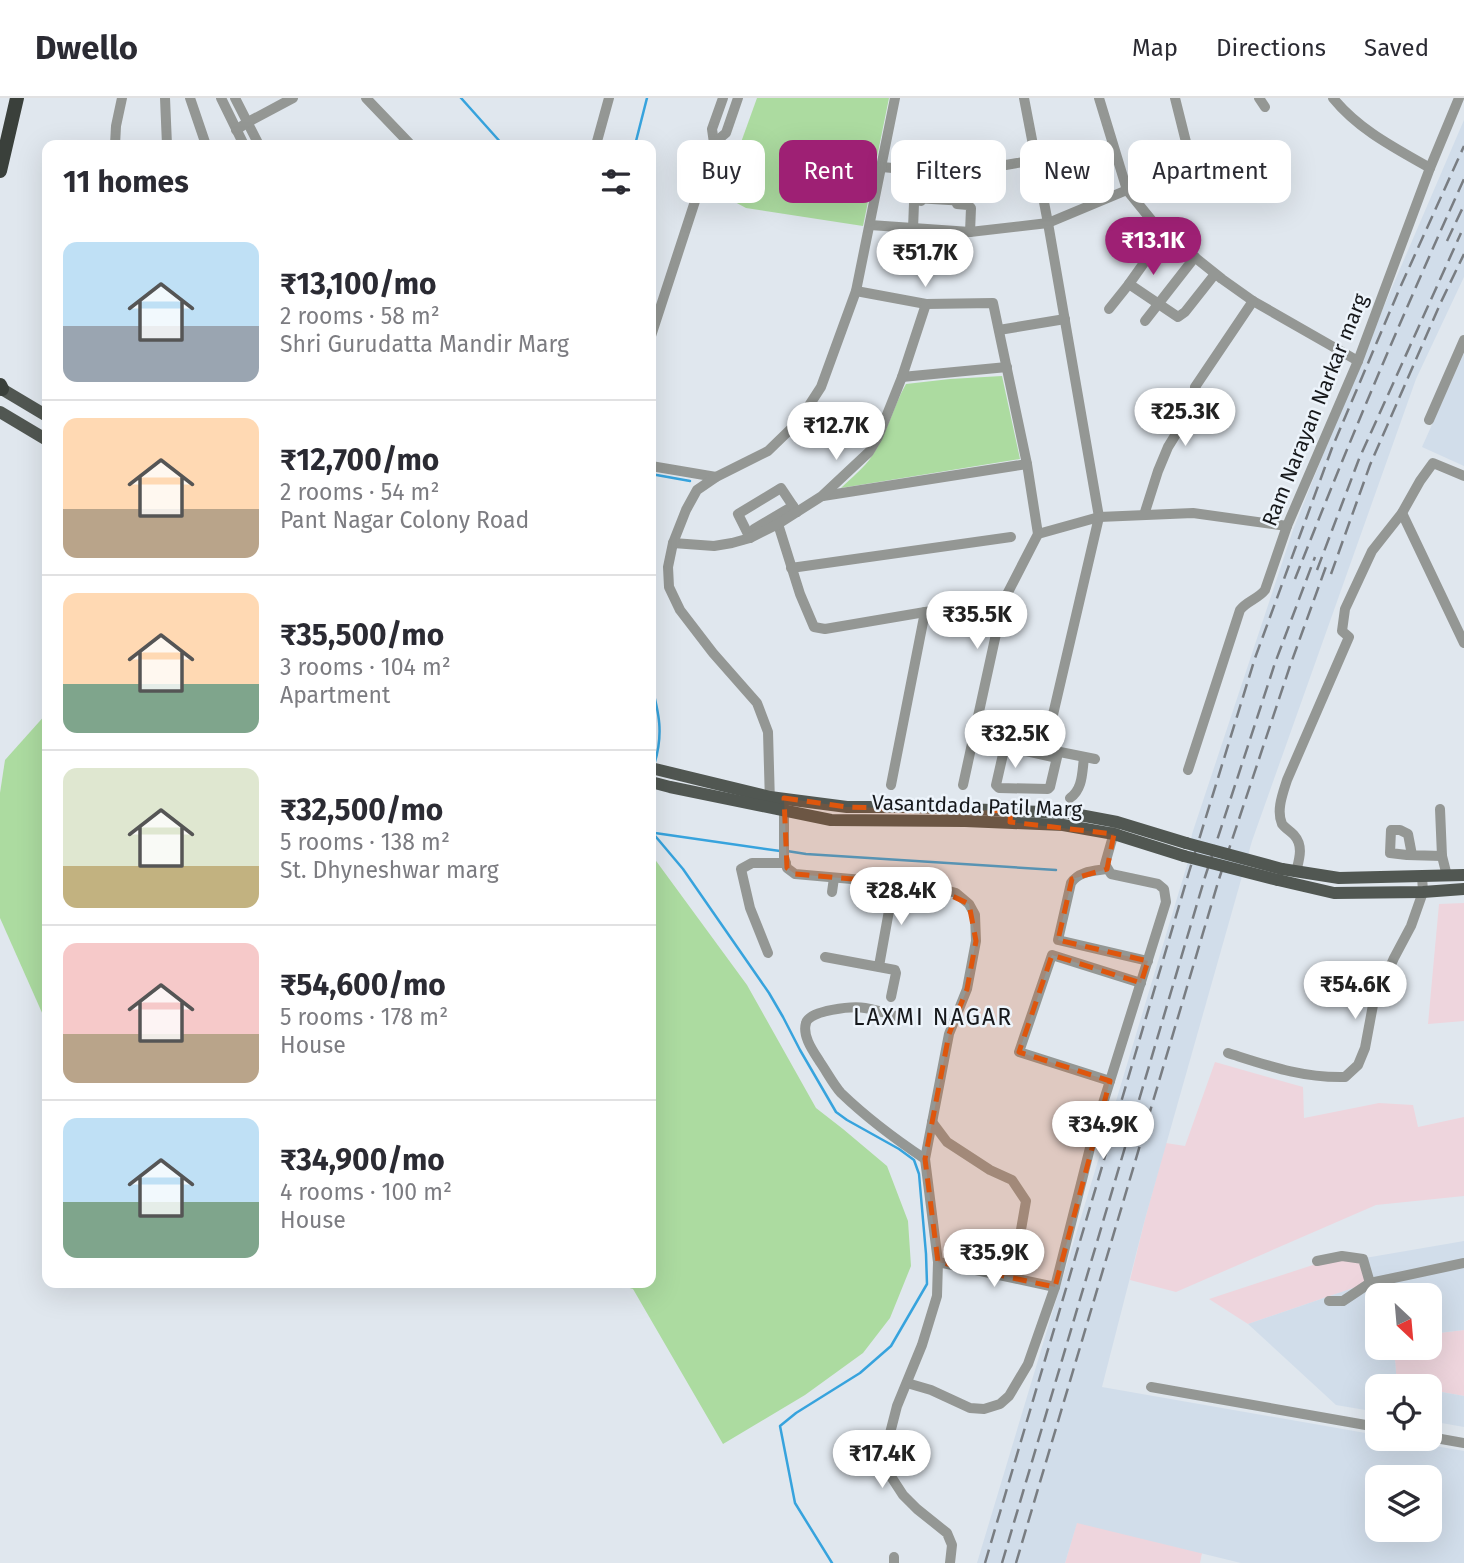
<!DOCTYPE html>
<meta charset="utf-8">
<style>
:root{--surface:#fff;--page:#f7f7f7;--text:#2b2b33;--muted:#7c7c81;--line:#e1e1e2;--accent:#9e2074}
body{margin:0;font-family:"Fira Sans",sans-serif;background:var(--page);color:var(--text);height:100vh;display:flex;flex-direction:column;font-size:26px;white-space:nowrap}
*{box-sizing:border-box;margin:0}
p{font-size:23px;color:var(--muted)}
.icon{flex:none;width:38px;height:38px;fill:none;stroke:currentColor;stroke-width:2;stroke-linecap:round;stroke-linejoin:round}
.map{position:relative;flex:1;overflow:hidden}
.sheet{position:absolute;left:42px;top:42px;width:614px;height:1148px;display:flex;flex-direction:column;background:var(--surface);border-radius:14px;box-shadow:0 7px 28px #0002}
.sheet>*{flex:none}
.guide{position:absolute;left:677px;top:42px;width:665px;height:63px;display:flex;gap:14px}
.needle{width:46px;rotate:154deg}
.controls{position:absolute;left:1365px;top:1185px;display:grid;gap:14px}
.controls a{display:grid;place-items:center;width:77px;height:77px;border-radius:14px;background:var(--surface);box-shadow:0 7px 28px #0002;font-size:35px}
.price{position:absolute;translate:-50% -60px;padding:0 16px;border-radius:24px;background:#fff;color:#222;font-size:23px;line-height:46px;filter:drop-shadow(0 2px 4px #0008)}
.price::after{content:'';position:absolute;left:50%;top:42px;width:21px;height:16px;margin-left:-10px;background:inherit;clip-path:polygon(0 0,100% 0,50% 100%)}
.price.current{background:var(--accent);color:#fff}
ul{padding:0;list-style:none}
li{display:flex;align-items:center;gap:21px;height:175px;padding:0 21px}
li+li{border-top:2px solid var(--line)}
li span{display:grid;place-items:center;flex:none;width:196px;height:140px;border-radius:14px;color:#555}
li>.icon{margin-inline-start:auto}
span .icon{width:84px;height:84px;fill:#fffc;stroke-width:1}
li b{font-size:30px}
h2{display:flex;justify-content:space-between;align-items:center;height:84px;padding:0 21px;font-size:30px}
.chip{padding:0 24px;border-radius:14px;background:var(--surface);box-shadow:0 7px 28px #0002;font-size:24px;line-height:63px}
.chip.current{background:var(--accent);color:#fff}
header{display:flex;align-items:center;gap:42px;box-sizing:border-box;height:98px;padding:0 35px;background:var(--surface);border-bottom:2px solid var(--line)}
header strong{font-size:33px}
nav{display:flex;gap:38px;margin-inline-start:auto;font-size:24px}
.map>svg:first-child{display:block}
.commercial{fill:#eed5dd}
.built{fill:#d1ddea;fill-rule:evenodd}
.green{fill:#acdba0}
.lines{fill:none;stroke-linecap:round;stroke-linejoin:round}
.stream{stroke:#37a3dd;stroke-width:2.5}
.minor{stroke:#949794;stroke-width:10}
.major{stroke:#515752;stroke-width:12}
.highway{stroke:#3a403b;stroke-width:14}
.rail{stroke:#797d82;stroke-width:2.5;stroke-dasharray:14 7;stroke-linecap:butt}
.major-bridge{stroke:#515752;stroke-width:12}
.marked{fill:#de560d;fill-opacity:0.2;stroke:#de560d;stroke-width:5;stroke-dasharray:14 9;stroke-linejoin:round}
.labels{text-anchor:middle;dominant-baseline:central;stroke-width:5;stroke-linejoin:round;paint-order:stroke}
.street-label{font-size:21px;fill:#16181b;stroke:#edf4fb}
.neighbourhood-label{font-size:23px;letter-spacing:2px;fill:#16181b;stroke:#edf4fb}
</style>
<header>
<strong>Dwello</strong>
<nav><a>Map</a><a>Directions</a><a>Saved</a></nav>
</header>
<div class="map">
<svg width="1464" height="1465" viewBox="0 0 1464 1465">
<rect width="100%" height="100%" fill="#e0e7ee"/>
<g class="commercial">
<polygon points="1464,805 1464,923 1428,926 1439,806"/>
<polygon points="1215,964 1303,989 1304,1020 1379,1005 1413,1007 1418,1029 1464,1019 1464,1098 1376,1107 1176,1194 1130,1182 1145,1121 1166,1045 1185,1048"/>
<polygon points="1365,1160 1368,1185 1248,1226 1209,1201 1322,1164"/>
<polygon points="1464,1232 1464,1298 1430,1292 1430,1288 1406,1288 1397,1286 1394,1250 1430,1250 1430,1236"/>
<polygon points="1077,1424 1202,1455 1200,1465 1065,1465"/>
</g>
<g class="built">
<path d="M1464,22V179L1416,281L1252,743L1145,1121L1102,1289L1377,1337V1340L1394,1341L1464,1353V1465H1241L1077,1425L1065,1465H977L1187,767L1192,736L1293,432L1363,257ZM1377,1379H1430V1432H1377Z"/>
<polygon points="1464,255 1464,368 1422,349"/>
<polygon points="1464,1143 1464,1232 1430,1236 1430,1197 1377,1197 1377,1250 1394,1250 1397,1286 1406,1288 1377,1288 1377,1314 1336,1307 1248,1226 1368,1185 1365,1160"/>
<polygon points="1430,1292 1464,1298 1464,1329 1430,1323"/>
</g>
<g class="green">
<polygon points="757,0 889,0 863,128 746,110 722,97"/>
<path d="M1002,278L1020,361L841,390C851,380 864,370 872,358C887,336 893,309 906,286L950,281Z"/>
<polygon points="47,615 47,926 0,820 0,695 5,662"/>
<polygon points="651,756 747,887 816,1010 843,1031 887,1068 908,1123 911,1168 890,1220 863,1255 805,1297 723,1346 633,1191 613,1185 651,1185"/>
</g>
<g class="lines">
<g class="stream">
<polyline points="461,0 503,47"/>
<polyline points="635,47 647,0"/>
<polyline points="651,376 690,383"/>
<path d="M651,585C659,615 664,636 654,667"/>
<polyline points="651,733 683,771 769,895 783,919 800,952 836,1014 847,1022 899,1051 914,1062 919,1076 926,1156 927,1186 891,1248 860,1275 796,1315 780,1328 795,1405 832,1465"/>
<polyline points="655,735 780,753"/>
<polyline points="787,753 806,756 1056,772"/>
</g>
<g class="minor">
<polyline points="165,0 167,47"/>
<polyline points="190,0 206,47"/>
<polyline points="221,0 244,47"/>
<polyline points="235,0 259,47"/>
<polyline points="366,0 411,47"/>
<polyline points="1024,0 1048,125 1099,419 1045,651 1095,661"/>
<polyline points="1099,0 1127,92 1157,129 1222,181 1253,203 1358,263"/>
<polyline points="1259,0 1265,9"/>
<path d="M1333,0C1359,32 1395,50 1430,70"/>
<polyline points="236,32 248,24 293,0"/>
<polyline points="714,45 712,31 723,0"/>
<polyline points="115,47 116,28 122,0"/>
<polyline points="596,47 609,0"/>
<polyline points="882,69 914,72 971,73 1035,62"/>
<polyline points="914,72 912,97 915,100 966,103 969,100 971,73"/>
<polyline points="926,78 971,81"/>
<polyline points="957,106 968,107 971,110 970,134"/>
<polyline points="870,127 970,134 1048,125 1127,92 1176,76 1184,69 1188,62 1188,52 1175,0"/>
<polyline points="913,131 914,105 917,102 921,103"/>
<polyline points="1129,186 1151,155"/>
<polyline points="856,193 926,206 993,205 1027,366 1038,436 1003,504 963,687"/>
<polyline points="1109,211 1129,186 1178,219 1185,214 1215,176"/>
<polyline points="1145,223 1195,159"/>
<polyline points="999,232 1065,221"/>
<polyline points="651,238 714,45 726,35 738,0"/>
<polyline points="902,279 1007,269"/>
<polyline points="1429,322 1464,242"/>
<polyline points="651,368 716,379"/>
<polyline points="823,398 1027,366"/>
<polyline points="1402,415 1464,545"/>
<polyline points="1144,417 1158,373 1168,349 1197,302 1198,296 1195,289 1253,203"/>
<polyline points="778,426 800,496 814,529 825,531 925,514 1003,504"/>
<polyline points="754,431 793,408"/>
<polyline points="1038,436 1099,419 1193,415 1287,428"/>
<polyline points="750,440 738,416 781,390 797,414"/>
<polyline points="673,445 714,448 732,445 750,440 778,426 822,398 869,354 878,339 902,279 926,206"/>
<polyline points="791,470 1011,439"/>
<polyline points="1053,659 1007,649 1004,652 996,687 999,690 1048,691 1050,689 1058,655"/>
<path d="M1188,672L1240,512C1247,503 1258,501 1265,492L1287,428L1358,263L1430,70L1459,0"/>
<polyline points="891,687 925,514"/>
<path d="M1070,700C1083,691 1082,674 1084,660"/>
<polyline points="770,705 768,634 757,605 713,555 680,512 669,489 668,469 673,445 686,412 697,392 716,379 768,353 799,323 821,289 856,193 895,0"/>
<polyline points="784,708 784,759 787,770 795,776 931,788 956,795 969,806 975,817 976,843 967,891 949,936 925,1061 938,1164 937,1198 922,1247 897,1308 888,1343 890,1377 903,1397 917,1411 947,1435 952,1447 950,1465"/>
<polyline points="1440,711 1442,758 1447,778"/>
<polyline points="1412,757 1408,736 1400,732 1391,732 1390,755 1407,757 1442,758"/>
<path d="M1107,771C1094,773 1079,773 1071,785L1058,842L1148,863"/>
<path d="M1296,774C1299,762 1304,748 1294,737C1290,733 1285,730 1282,726C1276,712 1283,695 1287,682L1349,539L1342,533L1345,511L1372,453L1402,415L1420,383L1433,365L1464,378"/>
<polyline points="832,794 834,780"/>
<polyline points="768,855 750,810 741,771 752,765 786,765"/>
<polyline points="825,859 895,872 896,875 891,899"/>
<polyline points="879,868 894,785"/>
<path d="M896,918C886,915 876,912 865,910C853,908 809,912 806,925C802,938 813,953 820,964C827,974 833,986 841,995C867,1020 895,1041 925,1061"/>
<path d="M1228,955C1269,968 1302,980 1345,979L1358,967L1365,950L1373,907L1394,860L1411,828L1423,794L1422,778"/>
<polyline points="1110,983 1019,954 1052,857 1141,885"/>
<polyline points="932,1024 947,1044 990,1072 1012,1082 1026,1103 1018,1149"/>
<polyline points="1317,1163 1342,1158 1363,1161 1370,1185"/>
<polyline points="938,1164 1055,1189"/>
<polyline points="1329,1203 1343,1203 1370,1185 1464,1165"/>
<polyline points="907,1285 931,1292 970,1310 984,1311 1000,1306 1009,1298 1028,1266 1055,1189 1094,1034 1166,804 1164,791 1158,786 1111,776 1105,766 1115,731"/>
<polyline points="1151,1289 1377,1329"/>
<polyline points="1430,1339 1464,1345"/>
<polyline points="894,1465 894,1459"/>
</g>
<g class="major">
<polyline points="0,290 47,318"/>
<polyline points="0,314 47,342"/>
<polyline points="651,670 770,699 847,709 911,709 1069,715 1117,724 1186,745"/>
<polyline points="651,684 670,689 831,722 965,723 1063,727 1114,736 1184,758"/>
<polyline points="1282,771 1339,780 1464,777"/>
<polyline points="1278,782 1334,795 1423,794 1464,791"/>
</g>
<g class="highway">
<polyline points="0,73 17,0"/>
<polyline points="0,287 2,291"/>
</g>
<g class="rail">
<polyline points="1447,143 1464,107"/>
<polyline points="1317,472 1359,361 1461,135"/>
<polyline points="1331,476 1370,367 1441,204 1464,156"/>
<path d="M1295,481C1348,346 1404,213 1464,81"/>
<polyline points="985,1465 1189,774 1255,560 1332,350 1399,192 1464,48"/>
<polyline points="1002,1465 1205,779 1275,565 1315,459"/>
<polyline points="1016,1465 1219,781 1290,568 1328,463"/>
</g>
<g class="major-bridge">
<polyline points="1186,745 1282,771"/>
<polyline points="1184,758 1278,782"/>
</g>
</g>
<path class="marked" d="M784,700L847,709L1011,713L1010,724L1114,736L1107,771L1072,781L1058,842L1148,863L1141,885L1052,857L1019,954L1110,983L1055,1189L938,1164L925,1061L949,936L967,891L976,843L969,806L931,788L795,776L787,770Z"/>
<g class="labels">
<g class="street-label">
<text transform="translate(1315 312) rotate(-68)">Ram Narayan Narkar marg</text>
<text transform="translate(977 708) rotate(2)">Vasantdada Patil Marg</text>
</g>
<g class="neighbourhood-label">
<text x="933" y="919">LAXMI NAGAR</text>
</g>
</g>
</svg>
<div class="controls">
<a><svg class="needle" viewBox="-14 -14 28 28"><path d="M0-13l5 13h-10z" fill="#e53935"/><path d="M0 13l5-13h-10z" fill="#7c7c81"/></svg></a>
<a><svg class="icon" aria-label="locate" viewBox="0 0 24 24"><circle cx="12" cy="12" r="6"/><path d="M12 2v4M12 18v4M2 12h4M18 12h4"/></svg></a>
<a><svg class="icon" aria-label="layers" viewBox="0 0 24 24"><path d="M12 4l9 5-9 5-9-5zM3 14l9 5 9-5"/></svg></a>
</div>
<b class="price current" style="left:1153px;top:179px">₹13.1K</b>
<b class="price" style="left:925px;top:191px">₹51.7K</b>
<b class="price" style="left:1185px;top:350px">₹25.3K</b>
<b class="price" style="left:836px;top:364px">₹12.7K</b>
<b class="price" style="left:977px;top:553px">₹35.5K</b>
<b class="price" style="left:1015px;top:672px">₹32.5K</b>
<b class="price" style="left:901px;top:829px">₹28.4K</b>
<b class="price" style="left:1355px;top:923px">₹54.6K</b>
<b class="price" style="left:1103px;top:1063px">₹34.9K</b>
<b class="price" style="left:994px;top:1191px">₹35.9K</b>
<b class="price" style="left:882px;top:1392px">₹17.4K</b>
<div class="guide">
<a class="chip">Buy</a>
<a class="chip current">Rent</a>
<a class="chip">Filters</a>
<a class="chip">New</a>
<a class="chip">Apartment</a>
</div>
<section class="sheet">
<h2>11 homes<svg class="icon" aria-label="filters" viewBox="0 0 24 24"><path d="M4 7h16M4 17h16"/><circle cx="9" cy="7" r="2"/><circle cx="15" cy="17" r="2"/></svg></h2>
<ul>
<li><span style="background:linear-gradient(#bfe0f5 60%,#9aa5b1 0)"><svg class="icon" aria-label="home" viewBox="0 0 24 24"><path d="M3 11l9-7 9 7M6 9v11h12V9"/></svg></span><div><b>₹13,100/mo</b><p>2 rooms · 58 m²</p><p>Shri Gurudatta Mandir Marg</p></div></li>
<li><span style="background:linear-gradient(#ffd9b3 65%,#b9a48a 0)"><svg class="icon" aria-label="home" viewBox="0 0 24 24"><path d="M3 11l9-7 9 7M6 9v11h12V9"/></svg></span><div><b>₹12,700/mo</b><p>2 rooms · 54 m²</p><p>Pant Nagar Colony Road</p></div></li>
<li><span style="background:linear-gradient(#ffd9b3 65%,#7fa58c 0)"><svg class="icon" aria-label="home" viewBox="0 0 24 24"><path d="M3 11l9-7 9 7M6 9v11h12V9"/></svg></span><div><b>₹35,500/mo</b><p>3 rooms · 104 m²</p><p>Apartment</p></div></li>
<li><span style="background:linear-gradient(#dfe7d0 70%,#c2b280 0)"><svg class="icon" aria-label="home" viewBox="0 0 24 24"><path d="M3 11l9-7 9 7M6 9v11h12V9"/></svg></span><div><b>₹32,500/mo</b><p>5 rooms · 138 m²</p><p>St. Dhyneshwar marg</p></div></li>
<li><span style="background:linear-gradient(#f6c9c9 65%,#b9a48a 0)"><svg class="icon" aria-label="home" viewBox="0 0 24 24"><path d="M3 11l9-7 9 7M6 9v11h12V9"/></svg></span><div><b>₹54,600/mo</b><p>5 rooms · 178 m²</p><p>House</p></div></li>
<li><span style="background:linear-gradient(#bfe0f5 60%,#7fa58c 0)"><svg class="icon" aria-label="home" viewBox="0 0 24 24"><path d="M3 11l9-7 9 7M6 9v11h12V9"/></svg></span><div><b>₹34,900/mo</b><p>4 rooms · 100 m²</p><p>House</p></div></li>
</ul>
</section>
</div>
